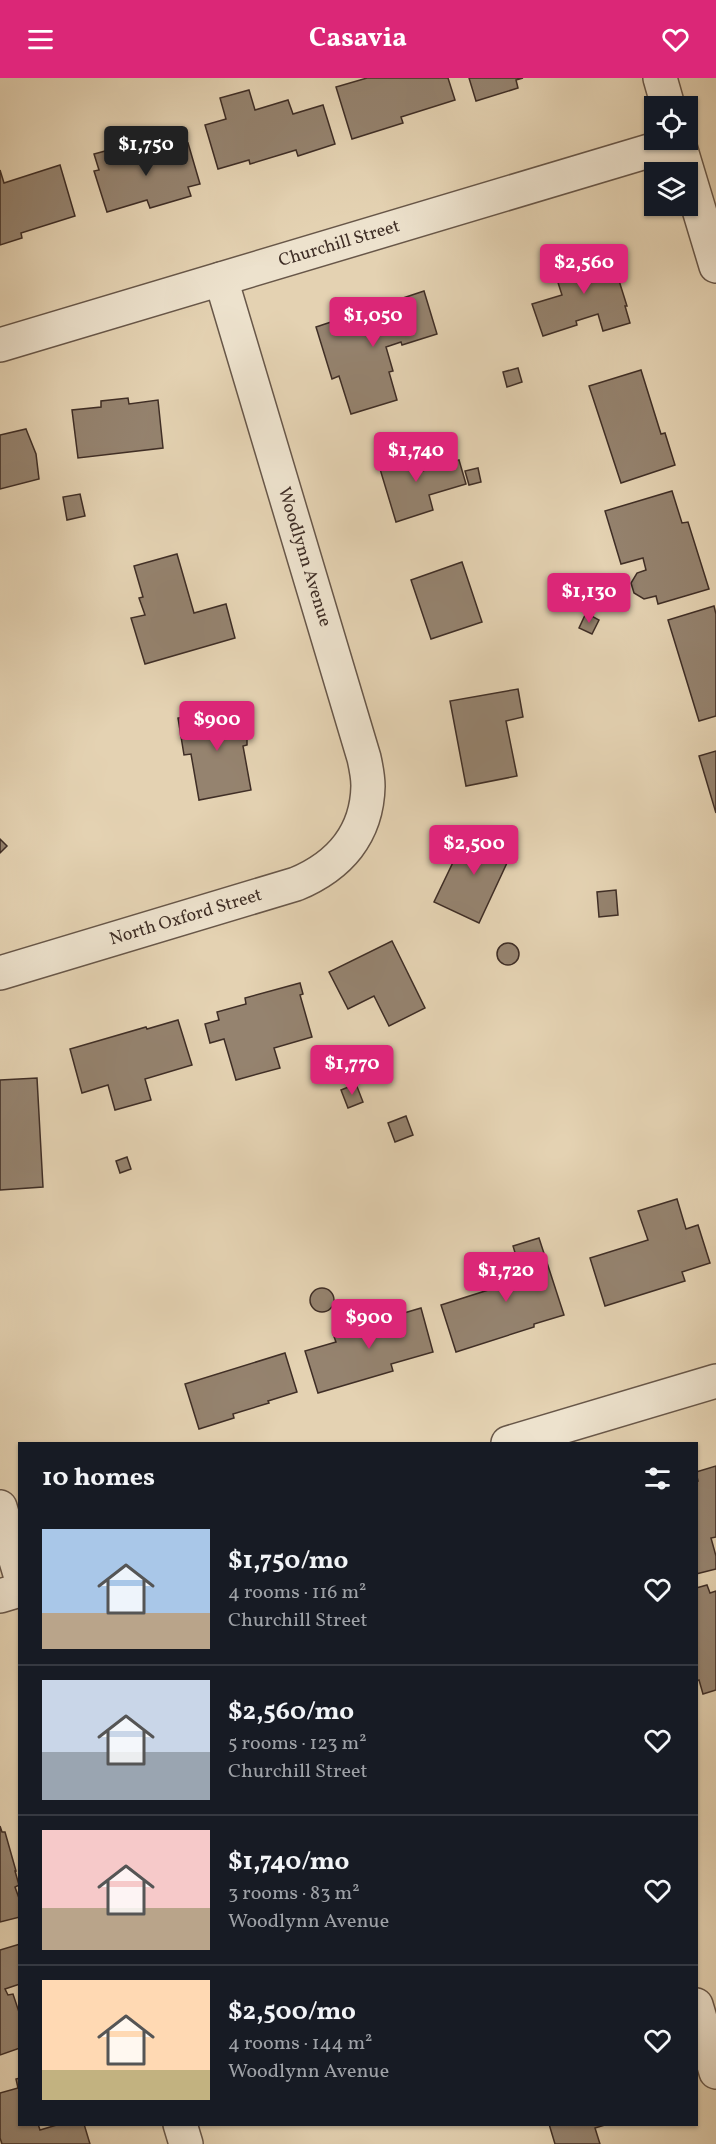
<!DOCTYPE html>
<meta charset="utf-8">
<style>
:root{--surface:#171b24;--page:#20242c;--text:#f1f3f6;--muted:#9ea1a6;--line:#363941;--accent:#db2777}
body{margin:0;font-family:Vollkorn,serif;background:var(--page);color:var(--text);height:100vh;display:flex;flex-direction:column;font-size:22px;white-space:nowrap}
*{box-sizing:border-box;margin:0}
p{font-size:20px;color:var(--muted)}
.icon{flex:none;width:33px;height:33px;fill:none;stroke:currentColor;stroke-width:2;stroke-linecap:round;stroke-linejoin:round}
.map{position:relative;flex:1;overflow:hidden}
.side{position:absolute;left:18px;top:1364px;width:680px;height:684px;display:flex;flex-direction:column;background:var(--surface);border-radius:0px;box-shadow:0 2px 4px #0004}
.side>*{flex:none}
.buttons{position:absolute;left:644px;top:18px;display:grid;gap:12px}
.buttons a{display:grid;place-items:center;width:54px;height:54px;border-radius:0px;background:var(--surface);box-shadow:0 2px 4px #0004;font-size:30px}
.price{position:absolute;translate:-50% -51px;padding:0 14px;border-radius:6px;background:var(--accent);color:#fff;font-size:20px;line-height:39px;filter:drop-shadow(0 2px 3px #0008)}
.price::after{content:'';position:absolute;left:50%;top:36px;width:18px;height:14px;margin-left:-9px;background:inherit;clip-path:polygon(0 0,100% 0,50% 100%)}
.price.active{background:#222;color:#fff}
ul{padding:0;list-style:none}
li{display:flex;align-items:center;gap:18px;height:150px;padding:0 24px}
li+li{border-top:2px solid var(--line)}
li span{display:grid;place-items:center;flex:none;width:168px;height:120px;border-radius:0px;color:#555}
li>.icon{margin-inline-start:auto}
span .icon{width:72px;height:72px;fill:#fffc;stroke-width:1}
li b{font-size:26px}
h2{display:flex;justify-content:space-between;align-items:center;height:72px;padding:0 24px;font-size:26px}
header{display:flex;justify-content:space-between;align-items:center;height:78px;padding:0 24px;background:var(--accent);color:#fff;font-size:27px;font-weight:700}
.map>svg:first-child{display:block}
.building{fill:#95836f;stroke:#3f2e26;stroke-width:1.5}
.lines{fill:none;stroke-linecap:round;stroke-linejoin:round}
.minor-casing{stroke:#685749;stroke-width:36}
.tertiary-casing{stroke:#685749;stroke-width:36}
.minor{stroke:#ede2cd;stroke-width:33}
.tertiary{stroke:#ede2cd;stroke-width:33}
.labels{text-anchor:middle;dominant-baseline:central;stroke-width:6;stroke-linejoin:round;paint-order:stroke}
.street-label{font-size:18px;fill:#3f2e26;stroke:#ede2cd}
</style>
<header><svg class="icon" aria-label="menu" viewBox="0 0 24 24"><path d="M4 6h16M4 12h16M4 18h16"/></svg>Casavia<svg class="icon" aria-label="heart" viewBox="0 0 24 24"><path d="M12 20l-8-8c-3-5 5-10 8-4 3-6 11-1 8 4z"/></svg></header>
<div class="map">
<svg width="716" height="2066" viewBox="0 0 716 2066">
<rect width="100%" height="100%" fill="#e4d2b2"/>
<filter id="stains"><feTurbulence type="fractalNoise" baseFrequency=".00333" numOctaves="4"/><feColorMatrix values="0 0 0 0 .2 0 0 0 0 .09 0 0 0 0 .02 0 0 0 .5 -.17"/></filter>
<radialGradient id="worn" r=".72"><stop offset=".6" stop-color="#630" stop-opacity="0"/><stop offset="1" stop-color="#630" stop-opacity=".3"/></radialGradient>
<g class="building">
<polygon points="367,0 448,0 455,22 401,39 403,45 352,61 336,9"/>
<polygon points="469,0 523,0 516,2 518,10 476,23"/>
<polygon points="249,12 255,32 288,22 293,36 323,27 335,66 298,78 296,72 250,86 249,82 218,91 205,47 226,41 220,20"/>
<polygon points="188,65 200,106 188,109 191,118 150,130 147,122 107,134 94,93 99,92 94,76 120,69 125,84"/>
<polygon points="60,87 75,138 21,155 22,160 0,167 0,92 4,105"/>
<polygon points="609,171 627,228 625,228 630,245 603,253 598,236 576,243 577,247 543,258 532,226 562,217 553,189"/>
<polygon points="424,213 437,256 402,267 401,264 386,269 393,293 389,294 397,322 351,336 339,298 332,301 316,249"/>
<polygon points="518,290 522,304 507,309 503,294"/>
<polygon points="641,292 661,356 665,355 675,387 621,405 589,308"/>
<polygon points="128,320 129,326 158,322 163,370 78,380 72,332 101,329 101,323"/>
<polygon points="26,351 36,376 39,401 0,411 0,357"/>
<polygon points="415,370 422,393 459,382 466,406 429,417 433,432 396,444 377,381"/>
<polygon points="478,390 481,404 469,407 465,393"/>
<polygon points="672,413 682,445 688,444 709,511 658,526 656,518 644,521 634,515 631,505 637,495 646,492 643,480 621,486 605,433"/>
<polygon points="80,416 85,438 67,442 63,419"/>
<polygon points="177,476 194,535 226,526 235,560 145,586 131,540 145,537 139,520 143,519 134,488"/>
<polygon points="462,484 482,544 431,561 411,502"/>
<polygon points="714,528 716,536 716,638 699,643 668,542"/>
<polygon points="586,535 599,542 592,556 579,550"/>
<polygon points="518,611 523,639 506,643 517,698 466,708 450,623"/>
<polygon points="240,629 247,647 247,667 243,668 251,712 199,722 191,676 184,677 178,640"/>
<polygon points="716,673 716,735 699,678"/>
<polygon points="469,751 513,772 479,845 434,824"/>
<polygon points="0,761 7,768 0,775"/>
<polygon points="616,812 618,837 599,839 597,814"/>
<polygon points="392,863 425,930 389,948 374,918 348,931 329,894"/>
<circle cx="508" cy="876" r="11"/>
<polygon points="300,905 303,916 300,917 312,959 274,970 280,990 236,1002 224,961 210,965 205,946 219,942 217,934 246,926 245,920"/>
<polygon points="178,942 192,987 145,1001 151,1022 115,1032 108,1007 82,1015 70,971 146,949 147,951"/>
<polygon points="37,1000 43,1109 0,1112 0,1002"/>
<polygon points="356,1006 363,1024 348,1030 341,1012"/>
<polygon points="406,1038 413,1057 395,1064 388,1045"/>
<polygon points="127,1079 131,1091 120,1095 116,1083"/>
<polygon points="677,1121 686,1151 698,1147 710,1185 682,1194 685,1203 605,1228 590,1180 648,1162 638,1133"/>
<polygon points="539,1160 564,1237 534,1246 534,1249 456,1274 441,1227 523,1201 513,1168"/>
<circle cx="322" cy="1222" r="12"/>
<polygon points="421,1230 433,1274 391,1286 393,1293 318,1315 305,1273 336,1264 333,1256"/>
<polygon points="285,1275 297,1314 268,1323 269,1325 233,1336 234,1340 199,1351 185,1306"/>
<polygon points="716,1388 716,1459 711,1460 716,1478 716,1491 696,1496 696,1403 698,1403 696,1394"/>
<polygon points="707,1507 710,1515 716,1513 716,1612 703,1616 699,1602 696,1603 696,1510"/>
<polygon points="0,1748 2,1754 5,1754 16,1793 15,1793 19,1807 15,1809 20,1823 20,1839 0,1844"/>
<polygon points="20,1866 20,1906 5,1911 8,1917 13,1916 20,1937 20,1970 0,1977 0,1872"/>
<polygon points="20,2000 20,2046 38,2046 40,2052 60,2046 84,2046 90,2066 2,2066 0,2060 0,2015 18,2010 16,2001"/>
<polygon points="549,2046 608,2046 595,2050 600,2066 555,2066"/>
</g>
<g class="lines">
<g class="minor-casing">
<g id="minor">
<path id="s1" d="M0,267L679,64"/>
<path id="s2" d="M0,895L296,806C339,788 367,757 368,708C368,699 366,689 364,680L221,201"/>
<polyline points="508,1365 716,1303"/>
<polyline points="0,1429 20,1496"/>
<polyline points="0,1518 20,1512"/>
<polyline points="696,1927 716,1994"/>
<polyline points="180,2046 186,2066"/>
</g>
</g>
<g class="tertiary-casing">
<g id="tertiary">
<polyline points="660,0 668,28"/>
<polyline points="678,62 716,188"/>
</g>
</g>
<use href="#minor" class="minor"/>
<use href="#tertiary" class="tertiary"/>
</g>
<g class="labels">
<g class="street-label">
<text stroke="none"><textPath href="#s1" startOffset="354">Churchill Street</textPath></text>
<text transform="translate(304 479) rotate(73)">Woodlynn Avenue</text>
<text stroke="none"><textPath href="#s2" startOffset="194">North Oxford Street</textPath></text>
</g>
</g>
<rect width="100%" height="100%" filter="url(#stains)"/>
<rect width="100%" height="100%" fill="url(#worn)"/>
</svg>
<div class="buttons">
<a><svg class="icon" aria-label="locate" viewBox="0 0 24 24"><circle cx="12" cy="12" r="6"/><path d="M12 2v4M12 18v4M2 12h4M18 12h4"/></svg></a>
<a><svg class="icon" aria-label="layers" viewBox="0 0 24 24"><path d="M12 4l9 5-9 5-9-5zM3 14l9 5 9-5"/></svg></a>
</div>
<b class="price active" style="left:146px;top:99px">$1,750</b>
<b class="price" style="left:584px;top:217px">$2,560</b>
<b class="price" style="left:373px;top:270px">$1,050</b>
<b class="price" style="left:416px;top:405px">$1,740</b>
<b class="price" style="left:589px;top:546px">$1,130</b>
<b class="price" style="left:217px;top:674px">$900</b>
<b class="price" style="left:474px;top:798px">$2,500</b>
<b class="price" style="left:352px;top:1018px">$1,770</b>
<b class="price" style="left:506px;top:1225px">$1,720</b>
<b class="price" style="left:369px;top:1272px">$900</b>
<section class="side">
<h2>10 homes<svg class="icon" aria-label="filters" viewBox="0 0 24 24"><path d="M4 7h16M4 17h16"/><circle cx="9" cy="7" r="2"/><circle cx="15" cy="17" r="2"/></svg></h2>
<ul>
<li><span style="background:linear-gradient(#a9c7e8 70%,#b9a48a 0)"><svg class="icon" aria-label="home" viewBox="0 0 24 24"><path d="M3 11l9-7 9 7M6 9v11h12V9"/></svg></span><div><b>$1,750/mo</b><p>4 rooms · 116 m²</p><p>Churchill Street</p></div><svg class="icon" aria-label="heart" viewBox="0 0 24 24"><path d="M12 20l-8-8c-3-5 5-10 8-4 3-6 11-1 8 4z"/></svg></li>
<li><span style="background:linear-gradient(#c9d6e8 60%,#9aa5b1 0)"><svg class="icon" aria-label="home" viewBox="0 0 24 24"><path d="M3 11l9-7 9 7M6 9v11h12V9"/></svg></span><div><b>$2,560/mo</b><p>5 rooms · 123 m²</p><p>Churchill Street</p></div><svg class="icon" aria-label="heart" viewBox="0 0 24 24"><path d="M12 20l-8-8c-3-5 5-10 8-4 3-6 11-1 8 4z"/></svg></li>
<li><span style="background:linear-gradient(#f6c9c9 65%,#b9a48a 0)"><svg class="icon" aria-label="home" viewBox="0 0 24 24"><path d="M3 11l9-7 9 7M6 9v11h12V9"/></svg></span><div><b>$1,740/mo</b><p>3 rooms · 83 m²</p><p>Woodlynn Avenue</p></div><svg class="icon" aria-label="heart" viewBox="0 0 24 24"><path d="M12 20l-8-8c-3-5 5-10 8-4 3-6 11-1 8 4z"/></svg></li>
<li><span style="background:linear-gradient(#ffd9b3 75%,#c2b280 0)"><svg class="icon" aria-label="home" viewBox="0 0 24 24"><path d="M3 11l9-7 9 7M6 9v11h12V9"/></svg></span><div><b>$2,500/mo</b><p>4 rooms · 144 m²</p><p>Woodlynn Avenue</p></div><svg class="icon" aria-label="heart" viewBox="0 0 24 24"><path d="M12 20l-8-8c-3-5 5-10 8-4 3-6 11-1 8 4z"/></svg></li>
</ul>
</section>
</div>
